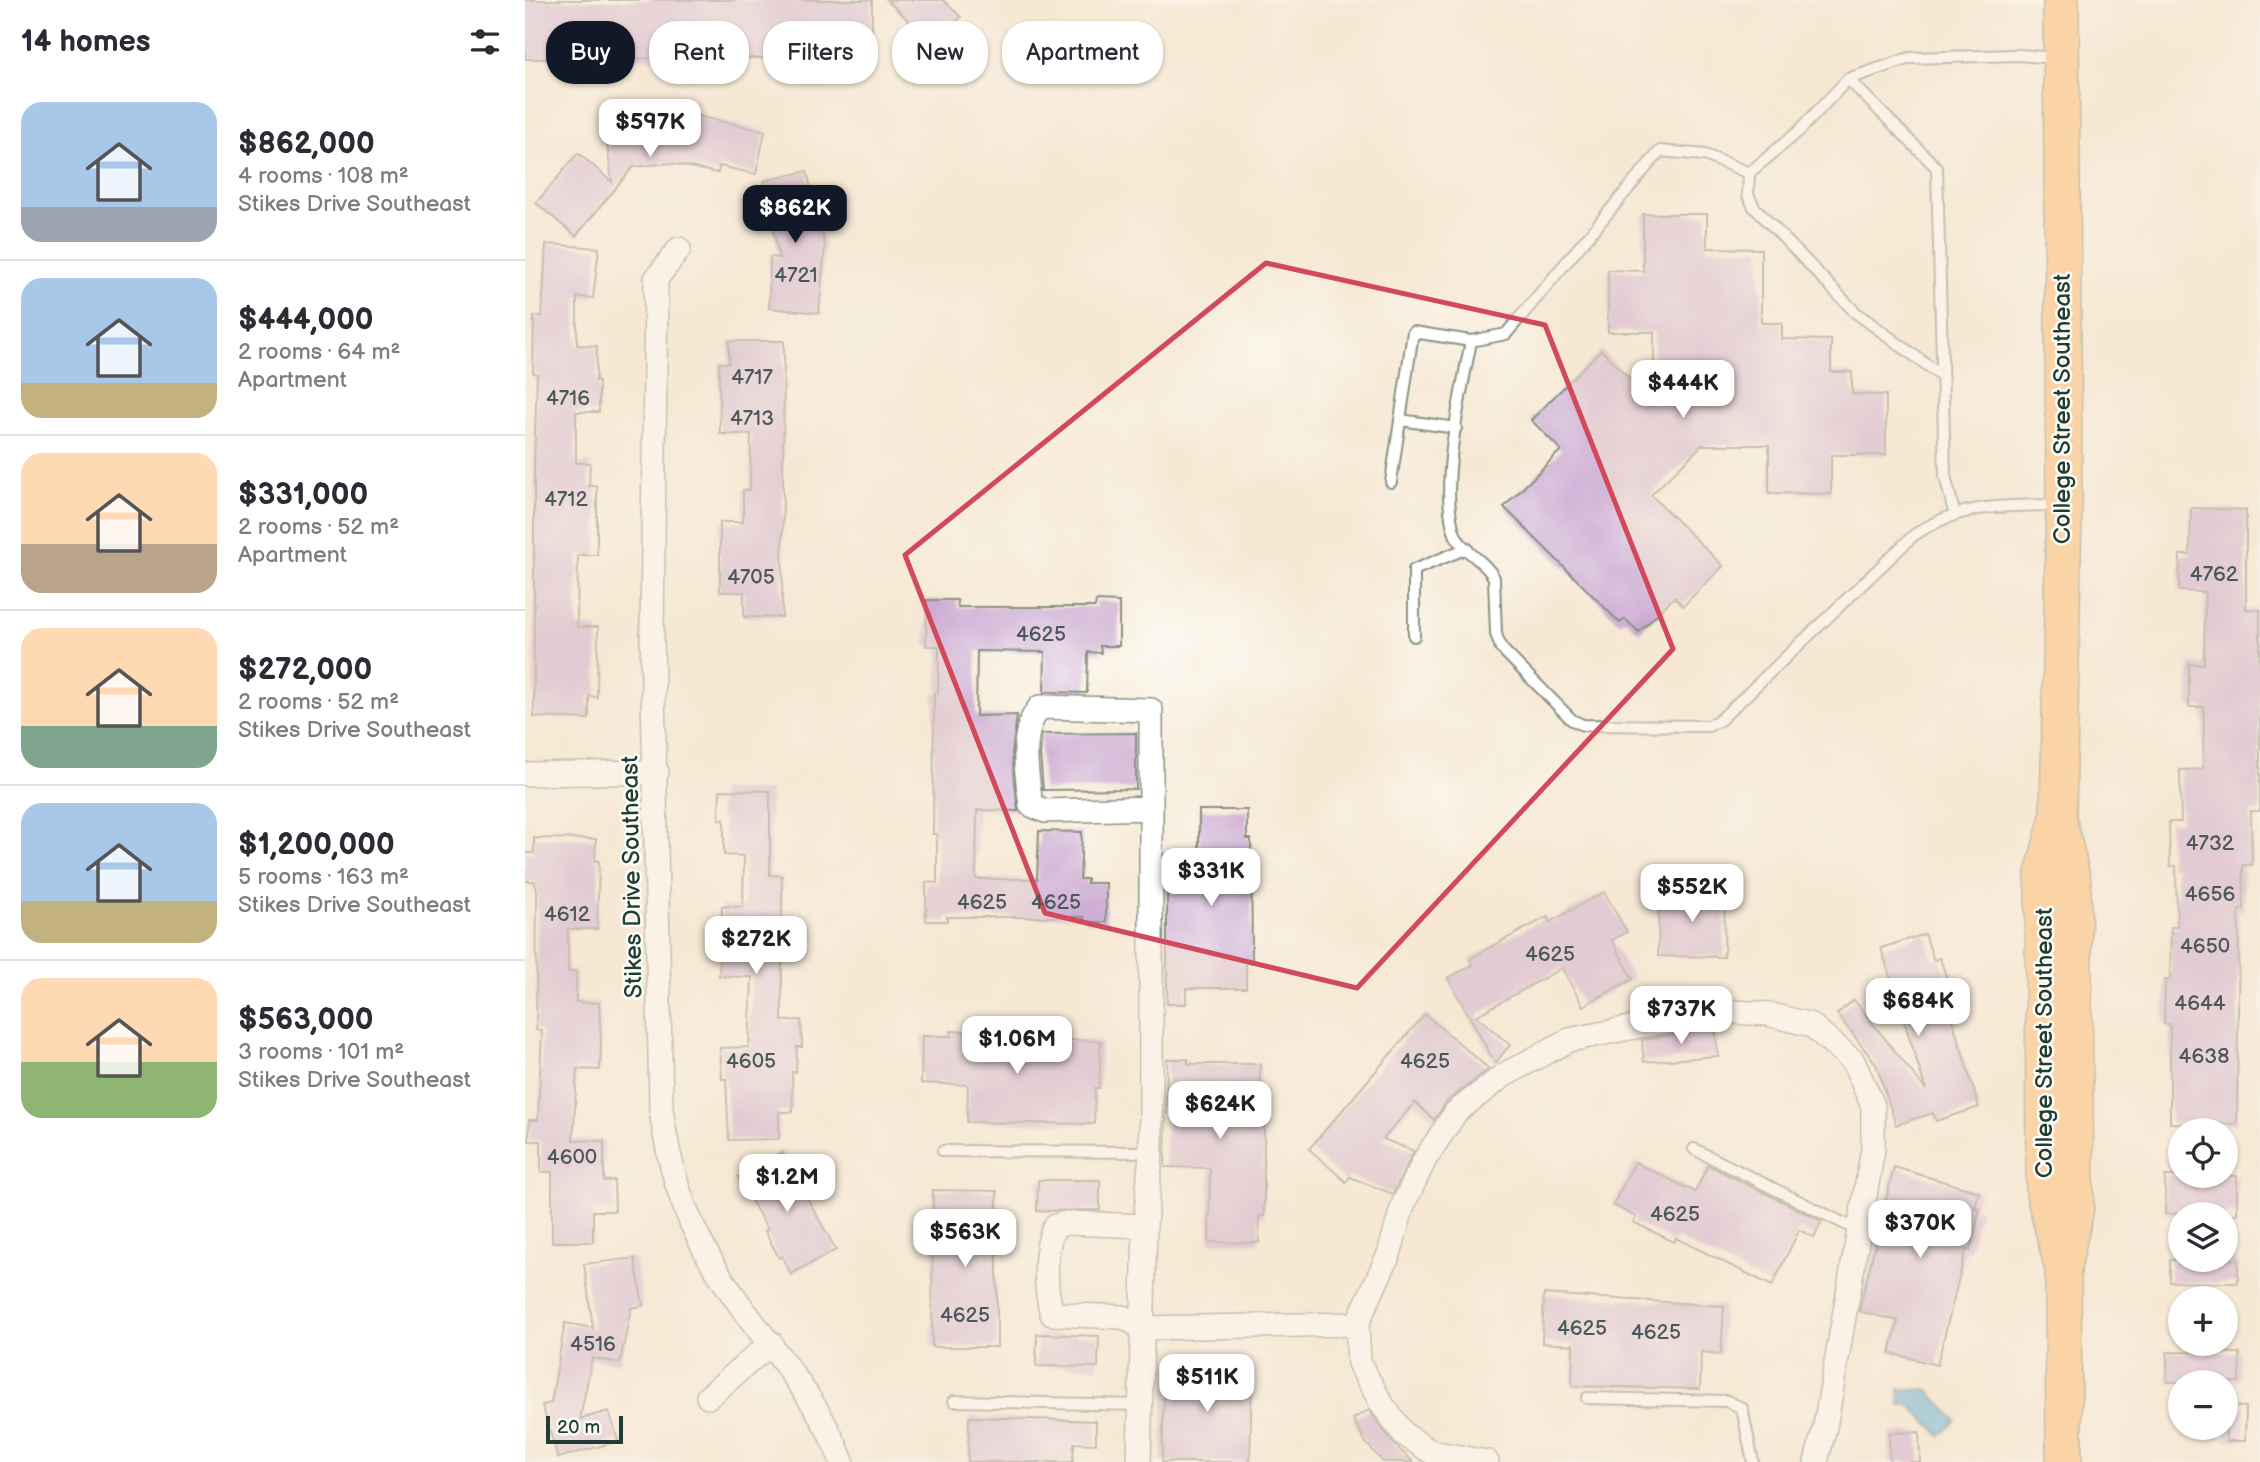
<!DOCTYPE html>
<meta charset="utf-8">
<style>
:root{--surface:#fff;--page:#f7f7f7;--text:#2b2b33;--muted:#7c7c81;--line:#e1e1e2;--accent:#111827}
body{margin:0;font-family:"Balsamiq Sans",sans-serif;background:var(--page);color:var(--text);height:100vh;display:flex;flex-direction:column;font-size:26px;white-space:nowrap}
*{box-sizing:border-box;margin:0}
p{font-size:23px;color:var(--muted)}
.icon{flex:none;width:38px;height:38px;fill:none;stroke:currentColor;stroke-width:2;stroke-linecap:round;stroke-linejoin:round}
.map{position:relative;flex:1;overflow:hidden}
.details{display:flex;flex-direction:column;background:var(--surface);width:525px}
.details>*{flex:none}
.guide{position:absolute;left:21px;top:21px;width:665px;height:63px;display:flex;gap:14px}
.fabs{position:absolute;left:1643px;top:1118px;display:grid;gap:14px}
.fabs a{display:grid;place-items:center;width:70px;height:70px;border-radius:50%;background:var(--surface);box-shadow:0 2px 5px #0004;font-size:35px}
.scale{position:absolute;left:21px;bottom:18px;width:77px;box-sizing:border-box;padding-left:7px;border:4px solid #1f3d34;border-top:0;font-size:19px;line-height:24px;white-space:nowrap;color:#1f3d34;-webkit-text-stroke:5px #fdfcf7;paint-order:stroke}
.price{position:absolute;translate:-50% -60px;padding:0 16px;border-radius:14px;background:#fff;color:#222;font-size:23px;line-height:46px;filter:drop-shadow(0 2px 4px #0008)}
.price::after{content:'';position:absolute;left:50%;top:42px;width:21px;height:16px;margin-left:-10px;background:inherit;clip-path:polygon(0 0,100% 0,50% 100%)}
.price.active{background:var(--accent);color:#fff}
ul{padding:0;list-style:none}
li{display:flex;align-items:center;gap:21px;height:175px;padding:0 21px}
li+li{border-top:2px solid var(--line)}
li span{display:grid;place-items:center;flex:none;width:196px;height:140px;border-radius:21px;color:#555}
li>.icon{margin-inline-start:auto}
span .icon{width:84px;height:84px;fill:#fffc;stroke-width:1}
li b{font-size:30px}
h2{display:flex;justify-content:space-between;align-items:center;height:84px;padding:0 21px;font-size:30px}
.chip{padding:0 24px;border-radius:28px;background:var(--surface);box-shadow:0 2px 5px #0004;font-size:24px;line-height:63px}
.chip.active{background:var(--accent);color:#fff}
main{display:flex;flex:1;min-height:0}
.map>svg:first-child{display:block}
.water{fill:#5fafd9;stroke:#3f7686;stroke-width:2}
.building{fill:#cba9d2}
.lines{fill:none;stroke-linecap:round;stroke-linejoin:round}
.lane-casing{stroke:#8a9284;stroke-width:14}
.street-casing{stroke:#8a9284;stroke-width:26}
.primary-casing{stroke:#8a9284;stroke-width:38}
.lane{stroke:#fff;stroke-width:10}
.street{stroke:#fff;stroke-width:23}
.primary{stroke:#ffbb71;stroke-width:35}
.marked{fill:none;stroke:#d1495b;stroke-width:5;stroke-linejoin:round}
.labels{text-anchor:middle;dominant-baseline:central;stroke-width:5;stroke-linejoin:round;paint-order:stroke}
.number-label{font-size:21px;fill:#4a585c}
.street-label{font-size:24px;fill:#1f3d34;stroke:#fdfcf7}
</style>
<main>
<section class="details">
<h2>14 homes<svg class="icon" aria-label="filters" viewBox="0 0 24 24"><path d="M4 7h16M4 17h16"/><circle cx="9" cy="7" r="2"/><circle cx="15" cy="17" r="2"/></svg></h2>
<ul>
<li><span style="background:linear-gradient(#a9c7e8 75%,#9aa5b1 0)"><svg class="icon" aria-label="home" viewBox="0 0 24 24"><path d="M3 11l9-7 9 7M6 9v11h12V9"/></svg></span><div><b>$862,000</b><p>4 rooms · 108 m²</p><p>Stikes Drive Southeast</p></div></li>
<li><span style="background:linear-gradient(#a9c7e8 75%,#c2b280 0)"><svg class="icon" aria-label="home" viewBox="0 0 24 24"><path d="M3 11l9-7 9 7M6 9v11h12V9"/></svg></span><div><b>$444,000</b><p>2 rooms · 64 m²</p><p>Apartment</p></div></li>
<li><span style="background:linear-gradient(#ffd9b3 65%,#b9a48a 0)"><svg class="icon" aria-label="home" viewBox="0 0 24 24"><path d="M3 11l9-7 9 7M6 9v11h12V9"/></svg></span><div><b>$331,000</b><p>2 rooms · 52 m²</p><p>Apartment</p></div></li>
<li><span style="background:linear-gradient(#ffd9b3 70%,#7fa58c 0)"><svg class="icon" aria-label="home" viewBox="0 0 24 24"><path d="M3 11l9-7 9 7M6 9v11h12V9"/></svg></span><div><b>$272,000</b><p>2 rooms · 52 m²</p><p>Stikes Drive Southeast</p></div></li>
<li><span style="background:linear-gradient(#a9c7e8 70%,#c2b280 0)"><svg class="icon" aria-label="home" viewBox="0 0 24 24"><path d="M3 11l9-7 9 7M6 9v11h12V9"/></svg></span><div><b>$1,200,000</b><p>5 rooms · 163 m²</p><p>Stikes Drive Southeast</p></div></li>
<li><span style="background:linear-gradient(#ffd9b3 60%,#8fb573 0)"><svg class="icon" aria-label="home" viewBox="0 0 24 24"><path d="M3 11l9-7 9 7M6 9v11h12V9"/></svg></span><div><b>$563,000</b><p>3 rooms · 101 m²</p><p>Stikes Drive Southeast</p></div></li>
</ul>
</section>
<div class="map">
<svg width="1735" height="1462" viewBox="0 0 1735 1462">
<rect width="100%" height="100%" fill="#fdfcf7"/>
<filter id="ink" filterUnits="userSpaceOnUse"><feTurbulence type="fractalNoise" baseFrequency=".0143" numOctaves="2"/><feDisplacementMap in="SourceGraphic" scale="14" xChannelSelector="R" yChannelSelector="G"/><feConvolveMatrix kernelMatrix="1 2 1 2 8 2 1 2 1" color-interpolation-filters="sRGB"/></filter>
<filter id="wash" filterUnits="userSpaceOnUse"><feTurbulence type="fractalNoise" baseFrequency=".00686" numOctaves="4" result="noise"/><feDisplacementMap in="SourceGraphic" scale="28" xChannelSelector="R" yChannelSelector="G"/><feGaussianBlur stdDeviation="1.57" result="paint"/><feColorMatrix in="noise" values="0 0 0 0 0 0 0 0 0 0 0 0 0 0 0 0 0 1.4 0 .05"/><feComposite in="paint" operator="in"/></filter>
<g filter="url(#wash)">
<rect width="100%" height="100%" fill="#f6e8d3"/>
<polygon class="water" points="1374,1389 1403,1390 1431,1420 1416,1436 1385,1405 1375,1405"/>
<g id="blocks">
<g class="building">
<polygon points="0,0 347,0 347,58 299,57 299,63 260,62 260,58 0,59"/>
<polygon points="362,0 418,0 436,17 425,28 433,35 416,52"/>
<polygon points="155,112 240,131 231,174 194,166 193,173 145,163 108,167 51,236 11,203 53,153 87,182 79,122"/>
<polygon points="282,171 300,245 294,313 244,308 245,257 254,258 239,181"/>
<polygon points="1118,214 1182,214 1182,248 1236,249 1236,323 1257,323 1257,339 1306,340 1306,372 1327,372 1327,394 1361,395 1361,455 1306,455 1306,494 1244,493 1244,445 1177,445 1126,495 1198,566 1158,606 1149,597 1114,632 1100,619 1095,623 979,507 1036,450 1006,420 1076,350 1129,403 1129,332 1083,332 1083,270 1118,271"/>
<polygon points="21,244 74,248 68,298 52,297 52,345 72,346 71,381 74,381 74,412 51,412 51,463 65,463 64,486 72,486 72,555 53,555 52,627 73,627 72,697 64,696 64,719 9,717 9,463 12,374 8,373 9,316 17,316"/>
<polygon points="204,341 259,341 257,617 219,617 219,592 195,592 195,522 218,522 218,490 225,490 226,434 195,434 194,363 204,363"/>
<polygon points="1666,508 1721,510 1721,609 1735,610 1735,811 1726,811 1727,865 1718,865 1719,910 1714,910 1712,1124 1645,1123 1645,1024 1639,1024 1640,980 1645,980 1646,927 1652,927 1651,866 1645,866 1644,822 1656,822 1655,770 1678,769 1679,707 1664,707 1664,664 1679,664 1680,592 1654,591 1655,555 1665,555"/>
<polygon points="402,600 432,600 433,607 570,607 571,601 594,602 594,646 575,646 576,653 563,652 562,693 519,692 520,652 452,651 451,716 492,715 487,754 493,811 452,810 451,879 512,879 514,831 557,832 555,879 562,879 562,883 581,883 581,922 559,922 559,917 422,917 422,921 401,921 401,882 412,883 412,834 408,834 409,693 413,693 414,646 401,646"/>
<polygon points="611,733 611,789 518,790 515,754 517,734"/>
<polygon points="195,790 245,791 245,875 257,876 257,1021 276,1020 277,1047 272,1047 271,1072 267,1072 268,1112 254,1112 254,1139 204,1140 201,1079 197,1079 195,1048 224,1047 227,977 194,976 197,906 218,907 219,856 199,855 199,819 194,819"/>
<polygon points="674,810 722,810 722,839 726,839 727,963 721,963 721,988 661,988 661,1004 642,1004 642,855 674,855"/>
<polygon points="9,838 71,839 70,861 74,861 72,929 43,929 43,971 51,971 51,1002 74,1003 76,1041 75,1070 52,1069 48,1140 79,1141 79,1181 89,1180 90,1211 68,1211 68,1242 27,1242 27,1172 16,1172 16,1141 4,1141 4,1120 13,1120 17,1030 11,1030 12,889 9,881 0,881 0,853 9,853"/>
<polygon points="1134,890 1200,891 1199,957 1133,956"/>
<polygon points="1079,892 1102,932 1087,940 1108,979 1058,1006 1037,968 951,1016 985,1045 970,1063 923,978 948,965 945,959 971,944 1022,917 1025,922"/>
<polygon points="1400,934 1409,960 1415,958 1429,1001 1422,1003 1454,1107 1411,1121 1408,1113 1371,1125 1351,1064 1312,1014 1329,1000 1401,1090 1356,948"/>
<polygon points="900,1014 964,1069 922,1101 909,1120 890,1102 858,1139 889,1151 868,1194 825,1177 821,1182 784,1149"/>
<polygon points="1190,1028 1193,1056 1119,1062 1117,1040"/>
<polygon points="426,1031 517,1034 516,1039 576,1041 574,1088 570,1088 569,1124 442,1122 443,1085 396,1083 397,1036 426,1036"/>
<polygon points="642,1059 663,1059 663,1064 735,1064 735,1093 739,1093 739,1216 734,1216 734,1243 684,1242 685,1168 640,1167"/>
<polygon points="257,1152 311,1250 266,1274 257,1256 254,1258 240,1231 243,1230 213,1177"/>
<polygon points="1110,1162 1170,1192 1183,1165 1297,1221 1289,1237 1274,1230 1247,1286 1151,1238 1149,1242 1108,1222 1111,1217 1088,1205"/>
<polygon points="1369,1167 1454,1192 1450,1208 1455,1209 1445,1251 1441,1250 1412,1365 1365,1353 1373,1321 1334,1311"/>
<rect x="1640" y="1176" width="72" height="38"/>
<polygon points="513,1180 575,1180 575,1210 512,1211"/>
<polygon points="408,1190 472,1191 472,1347 407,1347"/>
<polygon points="110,1258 118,1306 106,1308 95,1363 67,1358 55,1419 84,1411 93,1441 33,1458 17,1405 26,1403 40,1323 68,1328 59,1264"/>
<polygon points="1645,1260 1713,1260 1713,1283 1645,1282"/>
<polygon points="1019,1294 1199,1306 1196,1354 1176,1352 1175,1389 1047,1386 1048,1345 1017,1343"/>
<polygon points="512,1334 574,1336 573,1367 511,1366"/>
<polygon points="1642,1352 1715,1353 1714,1382 1642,1382"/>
<polygon points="640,1363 727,1367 725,1462 637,1462"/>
<polygon points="1701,1406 1721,1407 1720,1441 1701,1441"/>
<polygon points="844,1410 868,1443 888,1462 858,1462 841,1443 828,1419"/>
<polygon points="444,1417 571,1421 571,1444 549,1443 548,1462 443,1462"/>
<polygon points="1394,1432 1395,1462 1365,1462 1364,1433"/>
</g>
</g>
</g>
<g filter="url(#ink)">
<use href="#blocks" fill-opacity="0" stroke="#8a9284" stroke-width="2"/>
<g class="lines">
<g class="lane-casing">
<g id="lane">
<polyline points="1323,79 1385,58 1493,55 1532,58"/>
<polyline points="946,341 981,334 1135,151 1180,155 1224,173"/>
<polyline points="1417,376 1330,312 1229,207 1223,195 1224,173 1274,131 1323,79 1412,168 1420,476 1429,512"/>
<polyline points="875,420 931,428"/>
<path d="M866,482L888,332L946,341C937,390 913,488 930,534C937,552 961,561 969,578L971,634L976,648L1047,720L1058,725L1183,726L1195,720L1389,535C1437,502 1480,506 1536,505"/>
<polyline points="889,636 889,570 942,548"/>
<polyline points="1169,1149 1332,1230"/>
<polyline points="418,1151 626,1152"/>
<polyline points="1062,1398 1202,1401 1217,1408 1228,1462"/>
<polyline points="429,1401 615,1405"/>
</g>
</g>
<g class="street-casing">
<g id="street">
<path d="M154,249L131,279L127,634L136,1109C146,1181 164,1232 206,1292C245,1349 293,1396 317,1462"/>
<polyline points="0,774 132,772"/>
<path d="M620,1226L542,1223L530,1226C518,1249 520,1289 527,1314L598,1317L618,1328L832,1324"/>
<polyline points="183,1397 246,1343"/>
<path d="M614,1462L620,1226L626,1152V710L515,707C493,732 502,774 506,805L520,811L625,808"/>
<polyline points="962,1462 906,1452 879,1434 858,1406 834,1363 832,1324 864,1254 878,1205 900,1159 931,1112 979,1075 1044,1040 1191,1011 1243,1014 1286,1025 1328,1061 1348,1106 1348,1149 1300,1427 1291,1462"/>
</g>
</g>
<g class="primary-casing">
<g id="primary">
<polyline points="1536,0 1539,505 1533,817 1548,881 1551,1208 1538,1267 1539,1462"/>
<polyline points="1532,821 1518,874 1519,1194 1536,1261"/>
</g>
</g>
<use href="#lane" class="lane"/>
<use href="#street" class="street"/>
<use href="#primary" class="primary"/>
</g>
</g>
<path d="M0 0H1735V1462H0ZM741,263L1020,325L1148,649L832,988L520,913L380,555Z" fill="#f6e8d3" fill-opacity=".55" fill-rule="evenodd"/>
<path class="marked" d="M741,263L1020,325L1148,649L832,988L520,913L380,555Z"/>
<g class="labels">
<g class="number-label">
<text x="271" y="275">4721</text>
<text x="227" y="377">4717</text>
<text x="43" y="398">4716</text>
<text x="227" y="418">4713</text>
<text x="41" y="499">4712</text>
<text x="1689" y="574">4762</text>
<text x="226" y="577">4705</text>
<text x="516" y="634">4625</text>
<text x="1685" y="843">4732</text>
<text x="1685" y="894">4656</text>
<text x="457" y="902">4625</text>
<text x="531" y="902">4625</text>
<text x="42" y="914">4612</text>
<text x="1680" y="946">4650</text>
<text x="1025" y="954">4625</text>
<text x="1675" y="1003">4644</text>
<text x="1679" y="1056">4638</text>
<text x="226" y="1061">4605</text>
<text x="900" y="1061">4625</text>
<text x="47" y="1157">4600</text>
<text x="1150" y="1214">4625</text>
<text x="440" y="1315">4625</text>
<text x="1057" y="1328">4625</text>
<text x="1131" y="1332">4625</text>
<text x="68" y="1344">4516</text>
</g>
<g class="street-label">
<text transform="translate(1537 409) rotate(-90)">College Street Southeast</text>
<text transform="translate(107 877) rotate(-91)">Stikes Drive Southeast</text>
<text transform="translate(1519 1043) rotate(-90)">College Street Southeast</text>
</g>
</g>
</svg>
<div class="fabs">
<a><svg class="icon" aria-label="locate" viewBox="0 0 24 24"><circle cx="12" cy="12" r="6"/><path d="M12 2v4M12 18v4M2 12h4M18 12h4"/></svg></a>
<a><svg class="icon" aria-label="layers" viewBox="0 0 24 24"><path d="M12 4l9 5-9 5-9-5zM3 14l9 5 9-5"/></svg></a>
<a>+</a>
<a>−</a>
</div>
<div class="scale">20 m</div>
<b class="price" style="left:125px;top:159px">$597K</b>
<b class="price active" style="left:270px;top:245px">$862K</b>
<b class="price" style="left:1158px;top:420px">$444K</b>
<b class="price" style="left:686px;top:908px">$331K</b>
<b class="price" style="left:1167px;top:924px">$552K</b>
<b class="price" style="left:231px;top:976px">$272K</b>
<b class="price" style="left:1393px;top:1038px">$684K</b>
<b class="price" style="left:1156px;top:1046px">$737K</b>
<b class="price" style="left:492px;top:1076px">$1.06M</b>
<b class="price" style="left:695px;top:1141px">$624K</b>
<b class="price" style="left:262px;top:1214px">$1.2M</b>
<b class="price" style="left:1395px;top:1260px">$370K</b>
<b class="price" style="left:440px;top:1269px">$563K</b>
<b class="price" style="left:682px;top:1414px">$511K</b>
<div class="guide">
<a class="chip active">Buy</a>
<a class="chip">Rent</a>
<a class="chip">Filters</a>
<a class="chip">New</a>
<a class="chip">Apartment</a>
</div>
</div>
</main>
